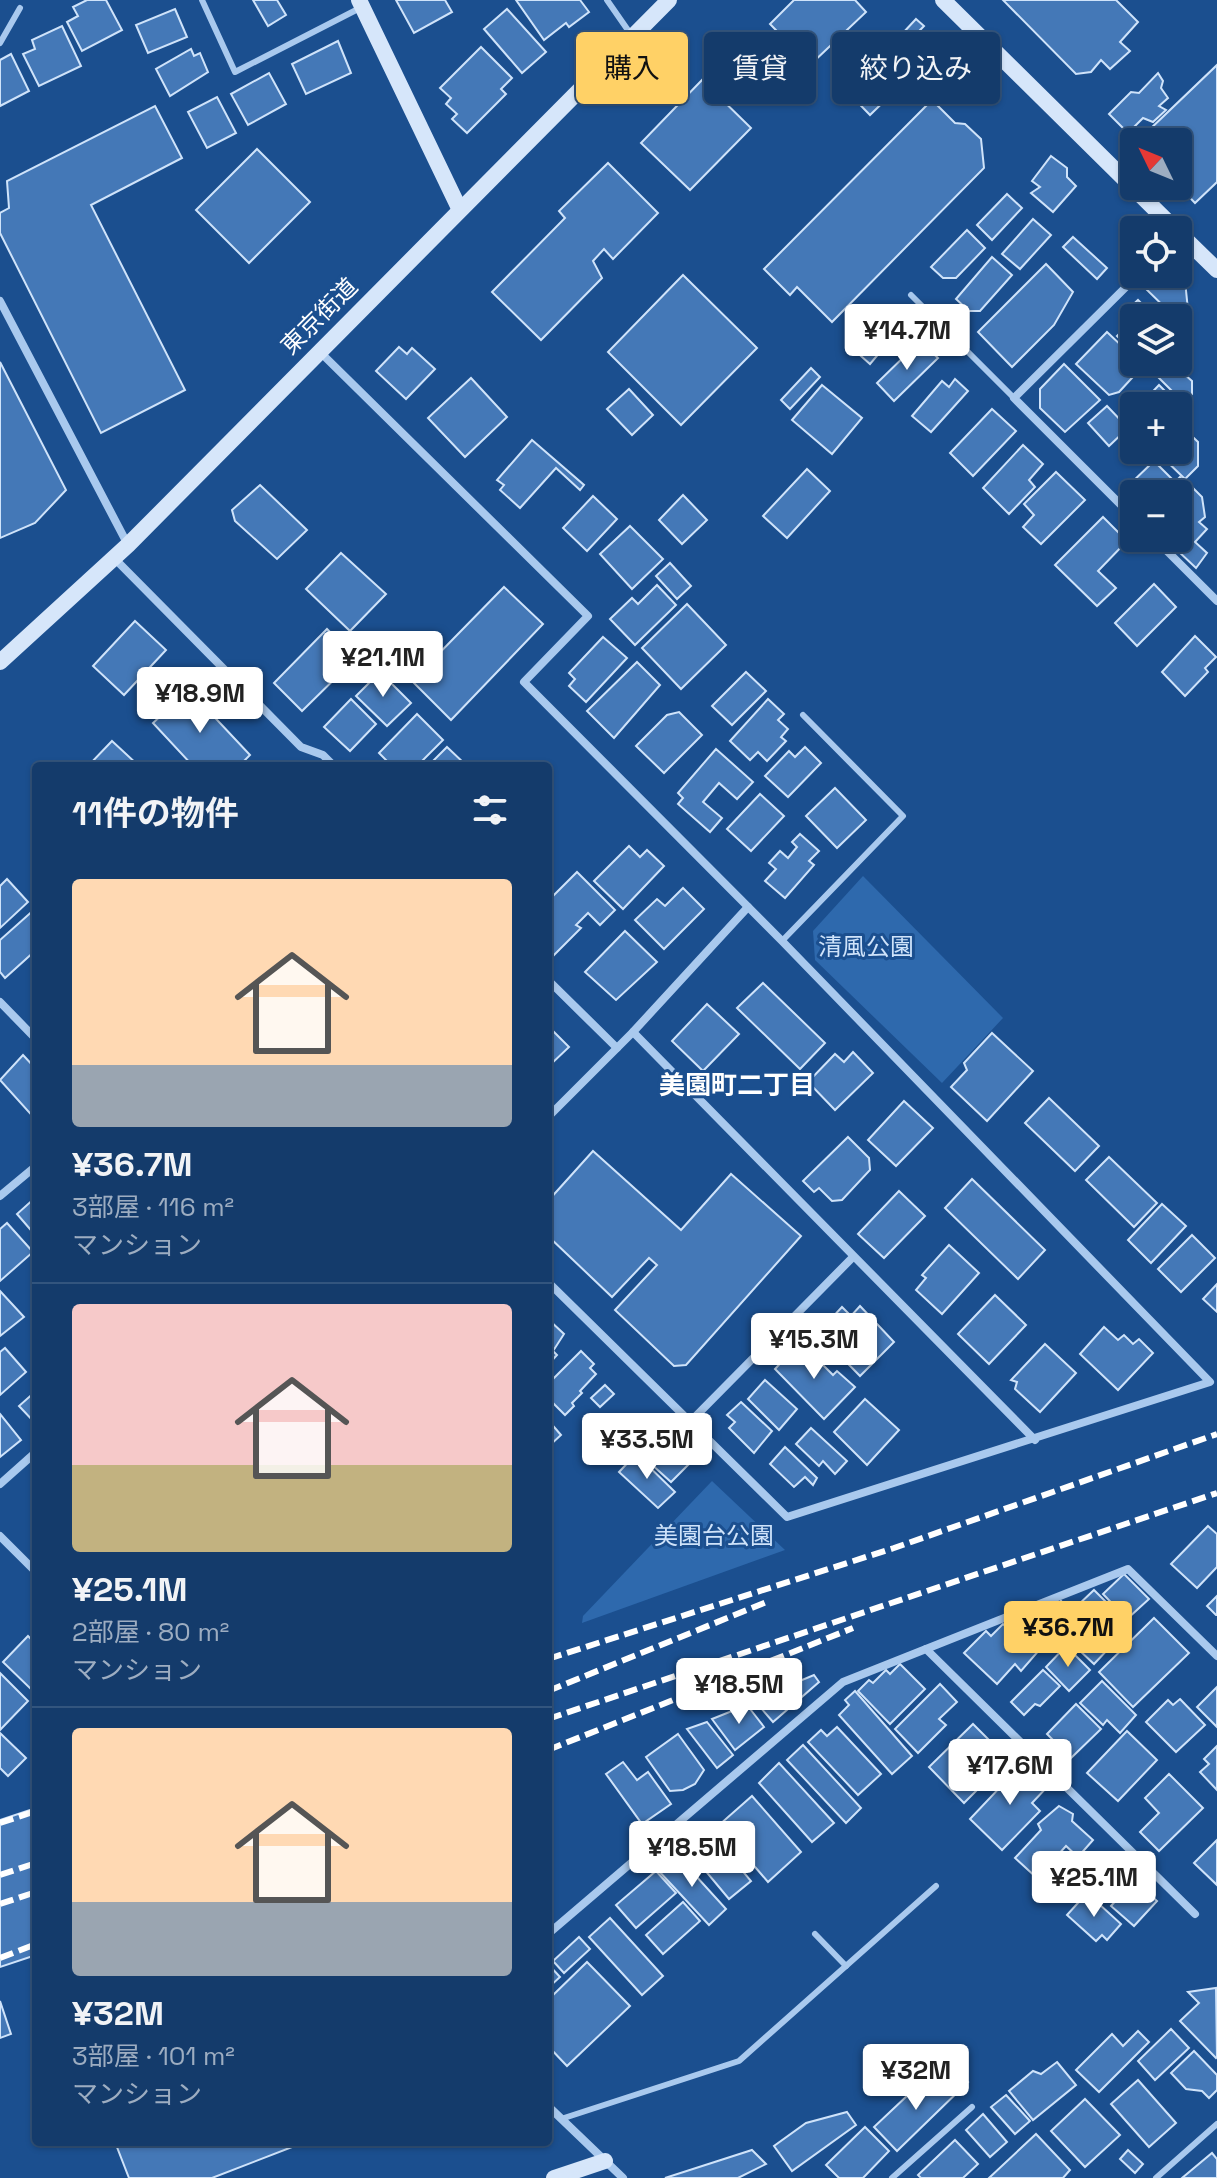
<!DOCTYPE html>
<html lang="ja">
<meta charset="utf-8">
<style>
:root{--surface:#143b6b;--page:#1d4271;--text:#f1f3f6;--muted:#9dadc1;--line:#33557e;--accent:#ffd166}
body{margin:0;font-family:"Space Grotesk","Noto Sans JP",sans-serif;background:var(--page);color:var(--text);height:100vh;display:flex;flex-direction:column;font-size:30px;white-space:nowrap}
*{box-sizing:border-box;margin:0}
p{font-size:26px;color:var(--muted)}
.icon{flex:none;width:44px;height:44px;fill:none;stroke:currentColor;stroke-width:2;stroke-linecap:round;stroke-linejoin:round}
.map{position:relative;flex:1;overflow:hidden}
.panel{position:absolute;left:32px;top:762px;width:520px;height:1384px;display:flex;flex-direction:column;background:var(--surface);border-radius:8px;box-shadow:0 2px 6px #0004,0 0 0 2px var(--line)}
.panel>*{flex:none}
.top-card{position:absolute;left:576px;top:32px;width:520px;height:72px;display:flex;gap:16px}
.needle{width:52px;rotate:313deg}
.buttons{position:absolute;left:1120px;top:128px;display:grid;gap:16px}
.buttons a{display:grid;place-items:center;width:72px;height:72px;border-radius:8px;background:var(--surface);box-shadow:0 2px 6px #0004,0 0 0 2px var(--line);font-size:40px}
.price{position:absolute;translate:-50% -68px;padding:0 18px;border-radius:8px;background:#fff;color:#222;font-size:26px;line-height:52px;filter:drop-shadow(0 2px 4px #0008)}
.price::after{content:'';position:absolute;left:50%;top:48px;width:24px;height:18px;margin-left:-12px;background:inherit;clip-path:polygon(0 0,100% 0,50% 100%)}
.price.active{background:var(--accent);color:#111}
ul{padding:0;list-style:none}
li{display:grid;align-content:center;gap:16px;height:424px;padding:0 40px}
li+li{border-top:2px solid var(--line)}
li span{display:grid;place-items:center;height:248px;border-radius:8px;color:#555}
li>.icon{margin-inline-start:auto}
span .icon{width:144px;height:144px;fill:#fffc;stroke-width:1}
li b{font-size:34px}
h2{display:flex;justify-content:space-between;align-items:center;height:96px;padding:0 40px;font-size:34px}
.chip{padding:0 28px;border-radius:8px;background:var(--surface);box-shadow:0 2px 6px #0004,0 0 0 2px var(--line);font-size:28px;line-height:72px}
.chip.active{background:var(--accent);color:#111}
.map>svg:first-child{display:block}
.green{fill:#2e69ad}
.building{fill:#4478b7;stroke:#cfe3fa;stroke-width:2}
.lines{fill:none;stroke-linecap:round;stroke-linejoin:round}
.lane{stroke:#a9c9ee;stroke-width:6}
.street{stroke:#a9c9ee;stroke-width:8}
.secondary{stroke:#d6e6fa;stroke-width:16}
.rail{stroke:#fff;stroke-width:6;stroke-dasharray:14 6;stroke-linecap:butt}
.labels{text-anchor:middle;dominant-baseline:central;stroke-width:6;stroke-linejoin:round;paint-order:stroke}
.street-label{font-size:24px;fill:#fff;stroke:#1b4f8f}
.park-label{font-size:24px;fill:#cfe3fa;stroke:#1b4f8f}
.neighbourhood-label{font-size:26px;font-weight:bold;fill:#fff;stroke:#1b4f8f}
</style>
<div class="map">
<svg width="1217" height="2178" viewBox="0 0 1217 2178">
<rect width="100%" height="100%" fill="#1b4f8f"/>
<g class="green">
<polygon points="863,876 1003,1018 942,1083 815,960 813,931"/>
<polygon points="712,1481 785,1550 582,1623 583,1616"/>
</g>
<g class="building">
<polygon points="87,0 106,0 122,30 82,51 67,22 78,16 73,7"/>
<polygon points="253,0 277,0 286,15 268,26"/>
<polygon points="396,0 445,0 452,12 414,33"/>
<polygon points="516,0 580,0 589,12 569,27 566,23 544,40"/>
<polygon points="794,0 855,0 866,12 810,65 770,24"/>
<polygon points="1003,0 1116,0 1138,22 1120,42 1130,51 1110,69 1101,60 1091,72 1076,74"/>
<polygon points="175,9 187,37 148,53 136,25"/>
<polygon points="507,9 546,52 522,73 484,29"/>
<polygon points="916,19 924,26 895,56 888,49"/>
<polygon points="62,26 81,66 39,86 23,54 35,49 32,40"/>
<polygon points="338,41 351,73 306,94 292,64"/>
<polygon points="481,47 512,78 501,89 506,94 467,133 452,119 457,114 446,104 451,98 440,88"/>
<polygon points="191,49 194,56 200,53 208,72 170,96 156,69"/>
<polygon points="872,50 904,82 870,115 839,83"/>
<polygon points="11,54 29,91 0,106 0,60"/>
<polygon points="1217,65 1217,182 1195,203 1178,185 1178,142 1152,142 1146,133"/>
<polygon points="269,73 286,104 248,125 231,94"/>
<polygon points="1158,73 1163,81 1161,88 1168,98 1159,106 1166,110 1153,122 1143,118 1128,133 1109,114 1131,92 1139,93"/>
<polygon points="702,80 751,128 690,190 641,143"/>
<polygon points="217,97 236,133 207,148 188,112"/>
<polygon points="932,100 955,123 965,124 981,139 984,168 832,322 797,287 790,295 764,269"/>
<polygon points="155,106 182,158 91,205 185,390 101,433 0,233 0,213 9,208 7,181"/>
<polygon points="257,149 310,202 249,263 196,210"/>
<polygon points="1051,156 1067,168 1067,177 1076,186 1053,212 1031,193 1040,187 1032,181"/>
<polygon points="608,163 658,213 613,259 604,249 593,261 602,278 541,340 492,292 565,218 559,211"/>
<polygon points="1007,194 1022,208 992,240 977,225"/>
<polygon points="1033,219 1051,235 1020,269 1002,254"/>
<polygon points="967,230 985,248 956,278 943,278 931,267"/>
<polygon points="1073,237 1107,268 1097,279 1063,247"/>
<polygon points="992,257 1012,275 980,311 969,311 956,299"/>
<polygon points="1046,264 1073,292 1054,325 1012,367 978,332"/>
<polygon points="1178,265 1184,271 1189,320 1184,326 1144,287 1156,274 1178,274"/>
<polygon points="683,275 757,348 681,425 608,352"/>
<polygon points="1138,300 1156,318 1134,318 1134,353 1117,336 1129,324 1121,316"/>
<polygon points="890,317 899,330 870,364 853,349 880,318 886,322"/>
<polygon points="1107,332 1143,366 1119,392 1109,395 1076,364"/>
<polygon points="1178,340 1182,344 1183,360 1176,367 1192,381 1192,394 1184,403 1143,362 1178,362"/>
<polygon points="925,346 938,358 894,401 877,383 913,348 918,353"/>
<polygon points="399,347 407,354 412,348 435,369 406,399 376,371"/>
<polygon points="0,362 66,490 35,523 0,538"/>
<polygon points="1064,364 1100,400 1065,432 1040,408 1040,389"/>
<polygon points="811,368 820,377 790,409 781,400"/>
<polygon points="471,378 507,417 465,457 428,418"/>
<polygon points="955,379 968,391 931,432 912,416 942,381 949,387"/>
<polygon points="822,385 862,418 832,454 792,420"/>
<polygon points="1159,385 1178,404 1176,406 1139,406"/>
<polygon points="629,389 653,415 632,435 607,409"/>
<polygon points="1107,406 1128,428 1109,446 1088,423"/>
<polygon points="992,409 1016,431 973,476 950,453"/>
<polygon points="1178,423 1198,442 1198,466 1185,479 1155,450 1178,450"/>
<polygon points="532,440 584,485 580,490 556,468 520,508 500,490 504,485 497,480"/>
<polygon points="1023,445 1043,464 1029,480 1035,487 1009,514 983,488"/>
<polygon points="1154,461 1175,482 1180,477 1186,484 1176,494 1136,494 1128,486"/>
<polygon points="807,469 830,491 787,538 763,516"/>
<polygon points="1056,472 1085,500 1041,544 1023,527 1034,515 1024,504"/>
<polygon points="1189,484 1202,497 1205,517 1199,522 1207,529 1195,542 1207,553 1196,568 1178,551 1191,537 1178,524 1178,496"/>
<polygon points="260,485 307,530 277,559 235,521 232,510"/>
<polygon points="683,495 707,520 682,544 659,520"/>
<polygon points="593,496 617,519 587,551 563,528"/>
<polygon points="1103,517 1127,541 1098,571 1116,588 1097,606 1055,565"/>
<polygon points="630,526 663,559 632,589 600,554"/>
<polygon points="341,553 386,594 350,631 306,589"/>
<polygon points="670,563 691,586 677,599 656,576"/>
<polygon points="1154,584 1176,607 1137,646 1115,623"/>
<polygon points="657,585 676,605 635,645 610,619 632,598 638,604"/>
<polygon points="504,587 543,624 451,720 412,681"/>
<polygon points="687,604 726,645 681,689 642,648"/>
<polygon points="135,621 166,650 124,695 93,666"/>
<polygon points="327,629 356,658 302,711 274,683"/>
<polygon points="1195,636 1216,657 1205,668 1208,672 1185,696 1162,672"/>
<polygon points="603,637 627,658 586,702 569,686 575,679 569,673"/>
<polygon points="637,662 660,685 614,738 587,711"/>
<polygon points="380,672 411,703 387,726 356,696"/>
<polygon points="746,672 766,691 732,725 712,706"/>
<polygon points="189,690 250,755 239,766 193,766 153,723"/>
<polygon points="351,699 376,724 350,751 324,727"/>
<polygon points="768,699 784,714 778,720 788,729 781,737 786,741 767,761 758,752 750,760 730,741"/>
<polygon points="679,712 702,735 664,773 636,746 667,715"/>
<polygon points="417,714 443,740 417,766 392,766 379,753"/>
<polygon points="112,741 139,766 88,766"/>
<polygon points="447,747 467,766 428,766"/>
<polygon points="805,747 821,763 788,797 765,776 789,751 795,757"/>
<polygon points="716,749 753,782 737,799 719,783 703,802 722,818 710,832 678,804 683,798 678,793"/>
<polygon points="835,788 866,820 837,848 806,816"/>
<polygon points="760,794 784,816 751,851 727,829"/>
<polygon points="800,834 819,851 809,861 814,865 785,898 765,881 776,869 769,863 780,851 788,858 797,847 792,842"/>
<polygon points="629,846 640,857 647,850 664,866 623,909 594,881"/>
<polygon points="577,872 615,910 600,925 588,913 576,925 581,928 554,955 548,949 548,901"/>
<polygon points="7,879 28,902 0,928 0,886"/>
<polygon points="683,888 704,909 664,949 635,920 657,899 665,906"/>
<polygon points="36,908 36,950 5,978 0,972 0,940"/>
<polygon points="625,931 657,962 616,1000 585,972"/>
<polygon points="763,983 825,1043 800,1069 737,1008"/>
<polygon points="707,1004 739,1034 703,1071 672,1041"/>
<polygon points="548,1026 569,1047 548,1067"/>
<polygon points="992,1033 1033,1071 987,1121 951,1087 967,1070 964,1063"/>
<polygon points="853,1052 873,1073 835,1110 808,1082 835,1054 844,1062"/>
<polygon points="23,1055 36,1069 36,1120 0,1080"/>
<polygon points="1049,1098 1099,1146 1075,1171 1025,1123"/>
<polygon points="904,1101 933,1128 896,1166 868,1140"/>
<polygon points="848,1137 869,1158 870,1170 842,1200 832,1201 819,1188 814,1192 803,1181"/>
<polygon points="593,1151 681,1230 731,1174 801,1236 686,1365 674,1366 615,1310 657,1265 649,1258 612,1297 548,1236 548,1201"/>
<polygon points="1109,1157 1157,1203 1134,1227 1086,1180"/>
<polygon points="972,1179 1045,1250 1018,1279 945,1208"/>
<polygon points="899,1191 925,1216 884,1258 858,1234"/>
<polygon points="36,1197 36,1236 17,1214"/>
<polygon points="1162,1204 1186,1226 1151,1263 1128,1240"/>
<polygon points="7,1223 33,1252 0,1281 0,1229"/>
<polygon points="1192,1235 1215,1258 1181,1292 1158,1269"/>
<polygon points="949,1245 979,1273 942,1314 916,1290 926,1278 922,1275"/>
<polygon points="1217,1284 1217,1312 1203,1299"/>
<polygon points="0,1291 24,1317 0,1336"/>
<polygon points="995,1295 1026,1325 989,1364 958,1334"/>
<polygon points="860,1306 894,1342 860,1376 818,1333 842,1307 851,1316"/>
<polygon points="548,1319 564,1334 553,1351 557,1355 548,1365"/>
<polygon points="1104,1327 1118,1340 1124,1335 1133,1344 1139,1339 1153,1353 1118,1390 1080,1354"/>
<polygon points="800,1342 833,1375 837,1371 855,1387 824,1419 775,1369"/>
<polygon points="1045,1344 1076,1373 1040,1412 1015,1389 1017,1382 1011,1380"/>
<polygon points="5,1348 26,1372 0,1395 0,1352"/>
<polygon points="581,1351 594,1364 590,1368 596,1374 580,1391 582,1393 572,1403 574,1406 565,1415 548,1398 548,1384"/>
<polygon points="765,1380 797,1409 779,1430 748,1399"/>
<polygon points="605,1385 614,1394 600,1407 591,1398"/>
<polygon points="36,1391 36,1424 19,1406"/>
<polygon points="865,1399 899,1430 867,1465 834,1432"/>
<polygon points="741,1402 772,1431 754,1453 729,1428 735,1422 727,1415"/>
<polygon points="0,1414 21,1440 0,1457"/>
<polygon points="548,1420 561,1435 548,1447"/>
<polygon points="662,1428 668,1433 665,1436 692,1461 671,1482 639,1453"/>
<polygon points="811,1428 847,1461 835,1474 823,1461 819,1466 796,1444"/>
<polygon points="785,1447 817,1478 813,1485 805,1477 794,1487 770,1464"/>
<polygon points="636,1454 675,1492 658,1508 619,1472"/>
<polygon points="1208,1526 1217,1534 1217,1567 1197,1588 1171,1564"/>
<polygon points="1124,1574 1149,1599 1127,1619 1103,1594"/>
<polygon points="1094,1590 1128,1624 1111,1640 1076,1607"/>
<polygon points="1217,1596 1217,1615 1216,1615 1207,1606"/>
<polygon points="1061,1601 1110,1647 1094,1664 1045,1618"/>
<polygon points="1031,1612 1054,1633 1021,1671 1015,1664 997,1684 964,1653 986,1631 991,1636 1003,1624 1012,1632"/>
<polygon points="1154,1618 1189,1653 1133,1707 1099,1672"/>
<polygon points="28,1636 33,1641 36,1638 35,1693 3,1662"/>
<polygon points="1066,1646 1090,1670 1069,1691 1046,1667"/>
<polygon points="900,1664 925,1689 890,1724 858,1691 869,1680 873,1683 886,1670 890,1674"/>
<polygon points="1043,1670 1060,1686 1040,1706 1035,1704 1024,1715 1011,1702"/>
<polygon points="0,1673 28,1701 0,1730"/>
<polygon points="814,1675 819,1682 773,1722 754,1700"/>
<polygon points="1102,1681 1136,1715 1120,1733 1107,1720 1103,1725 1080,1703"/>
<polygon points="940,1684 957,1702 939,1719 946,1725 918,1753 895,1729"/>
<polygon points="1217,1687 1217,1727 1197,1707"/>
<polygon points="855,1691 912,1756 892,1774 839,1715 849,1705 845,1700"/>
<polygon points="1180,1699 1205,1725 1176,1752 1146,1722 1168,1700 1173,1705"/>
<polygon points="1076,1704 1101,1729 1071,1758 1047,1734"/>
<polygon points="747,1705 764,1727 735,1750 712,1719"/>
<polygon points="707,1722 733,1755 717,1768 687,1729"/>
<polygon points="973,1724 1008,1759 964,1803 929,1767"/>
<polygon points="837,1727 881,1774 858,1795 808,1742 821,1730 827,1736"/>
<polygon points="1127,1731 1157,1760 1118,1801 1087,1773"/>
<polygon points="0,1733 26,1758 8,1776 0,1768"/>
<polygon points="678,1734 704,1770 695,1784 683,1790 670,1791 646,1757"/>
<polygon points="803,1745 861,1808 846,1823 787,1760"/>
<polygon points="1217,1746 1217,1790 1200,1772 1209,1764 1204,1759"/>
<polygon points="623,1762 637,1780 648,1772 671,1804 642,1824 606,1774"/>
<polygon points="779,1763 834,1823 812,1842 759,1783"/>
<polygon points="1023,1763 1048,1786 1032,1803 1040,1811 1002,1850 970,1819"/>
<polygon points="1169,1774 1203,1808 1159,1851 1140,1832 1159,1813 1145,1798"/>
<polygon points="752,1796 801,1852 768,1882 719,1825"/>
<polygon points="1059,1806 1073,1814 1072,1821 1093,1840 1078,1857 1066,1846 1037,1878 1015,1858 1041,1830 1038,1824"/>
<polygon points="33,1809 36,1817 36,1955 0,1967 0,1820"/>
<polygon points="705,1826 751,1881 729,1899 683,1844"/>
<polygon points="1217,1840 1217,1885 1194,1863"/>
<polygon points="675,1853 726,1909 709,1925 657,1869"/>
<polygon points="656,1871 676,1893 636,1928 616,1905"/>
<polygon points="1134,1880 1157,1901 1134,1926 1111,1906"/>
<polygon points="1087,1893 1121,1924 1107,1940 1102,1935 1096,1941 1067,1915"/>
<polygon points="683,1902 700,1921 663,1954 646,1935"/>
<polygon points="610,1918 663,1976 642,1995 589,1937"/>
<polygon points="579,1937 590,1949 564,1973 553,1961"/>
<polygon points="587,1962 630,2006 567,2066 548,2046 548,2000"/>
<polygon points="548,1964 560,1977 548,1988"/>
<polygon points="1216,1988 1217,2057 1216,2058 1180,2021 1199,2003 1188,1992"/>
<polygon points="0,2001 11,2034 0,2038"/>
<polygon points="1171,2029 1189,2048 1155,2080 1138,2061"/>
<polygon points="1138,2031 1149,2042 1099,2092 1076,2070 1112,2034 1123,2046"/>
<polygon points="1194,2051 1217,2075 1217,2090 1209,2098 1202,2091 1186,2089 1171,2073"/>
<polygon points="1057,2062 1076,2085 1033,2120 1009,2091 1033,2071 1041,2074"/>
<polygon points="963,2078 968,2082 897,2151 874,2127 908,2095"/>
<polygon points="1138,2080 1176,2123 1149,2147 1111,2104"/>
<polygon points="1006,2095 1030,2121 1015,2134 991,2107"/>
<polygon points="1085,2099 1120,2135 1085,2167 1051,2131"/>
<polygon points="847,2112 856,2125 792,2171 774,2146 806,2123"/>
<polygon points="983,2114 1007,2142 990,2157 966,2130"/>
<polygon points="865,2127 889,2151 863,2178 839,2178 826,2165"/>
<polygon points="1036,2134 1070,2170 1063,2178 989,2178"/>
<polygon points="955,2140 978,2164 963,2178 921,2178 918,2175"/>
<polygon points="115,2142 305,2142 212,2178 129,2178"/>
<polygon points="752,2150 766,2164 738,2178 665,2178"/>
<polygon points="1128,2150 1143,2164 1135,2173 1120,2159"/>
<polygon points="1212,2153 1217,2159 1217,2178 1182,2178"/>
</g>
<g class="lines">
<g class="lane">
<polyline points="202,0 235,72 362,7"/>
<polyline points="607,0 632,36"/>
<polyline points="0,43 20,8"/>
<polyline points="911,295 1014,398"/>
<polyline points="782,941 903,816 803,715"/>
<polyline points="815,1934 846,1966"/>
<polyline points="561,2119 739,2061 936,1886"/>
<polyline points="892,2178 972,2107"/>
<polyline points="1156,2178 1217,2124"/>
</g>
<g class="street">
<polyline points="0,301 128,545"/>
<polyline points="319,351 588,616 524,682 782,941 1210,1382 787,1517 548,1282"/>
<polyline points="1134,518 1014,398 1139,274"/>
<polyline points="1154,538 1217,601"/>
<polyline points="114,558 301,747 323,755 334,766"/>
<polyline points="548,980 617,1048"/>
<polyline points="0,1002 36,1039"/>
<polyline points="633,1032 1035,1440"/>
<polyline points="548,1117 633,1032 748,907"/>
<polyline points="0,1196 36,1166"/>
<polyline points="691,1421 852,1258"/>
<polyline points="0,1484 36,1452"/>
<polyline points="0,1536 36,1572"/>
<polyline points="926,1649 1128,1569 1217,1656"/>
<polyline points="548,1934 843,1682 926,1649 1195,1914"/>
<polyline points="548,2106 623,2178"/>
</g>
<g class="secondary">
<polyline points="359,0 459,208"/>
<polyline points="943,0 1176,230"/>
<polyline points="1178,232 1217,270"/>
<polyline points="0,662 128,545 669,0"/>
<polyline points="554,2178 605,2161"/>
</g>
<g class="rail">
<polyline points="548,1659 894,1548 1217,1434"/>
<polyline points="548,1691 769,1601"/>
<polyline points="548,1719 1217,1493"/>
<polyline points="548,1750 853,1628"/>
<polyline points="0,1823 36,1811"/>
<polyline points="0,1875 36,1863"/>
<polyline points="0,1904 36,1892"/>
<polyline points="0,1958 36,1944"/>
</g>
</g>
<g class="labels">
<g class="street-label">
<text transform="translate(319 316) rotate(-45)">東京街道</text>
</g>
<g class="park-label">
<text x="866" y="946">清風公園</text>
<text x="714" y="1535">美園台公園</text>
</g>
<g class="neighbourhood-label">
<text x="737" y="1085">美園町二丁目</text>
</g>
</g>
</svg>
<div class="buttons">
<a><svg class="needle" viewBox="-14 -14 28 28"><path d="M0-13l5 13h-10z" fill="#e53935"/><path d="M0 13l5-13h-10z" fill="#9dadc1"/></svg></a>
<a><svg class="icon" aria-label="locate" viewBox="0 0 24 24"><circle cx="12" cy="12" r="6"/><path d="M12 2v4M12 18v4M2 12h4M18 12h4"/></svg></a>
<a><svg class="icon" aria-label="layers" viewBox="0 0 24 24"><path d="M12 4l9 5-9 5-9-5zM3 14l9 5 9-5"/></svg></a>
<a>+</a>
<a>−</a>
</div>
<b class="price" style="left:907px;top:372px">¥14.7M</b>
<b class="price" style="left:383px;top:699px">¥21.1M</b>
<b class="price" style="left:200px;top:735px">¥18.9M</b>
<b class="price" style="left:814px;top:1381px">¥15.3M</b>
<b class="price" style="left:647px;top:1481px">¥33.5M</b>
<b class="price active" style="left:1068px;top:1669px">¥36.7M</b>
<b class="price" style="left:739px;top:1726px">¥18.5M</b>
<b class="price" style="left:1010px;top:1807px">¥17.6M</b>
<b class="price" style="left:692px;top:1889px">¥18.5M</b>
<b class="price" style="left:1094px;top:1919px">¥25.1M</b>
<b class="price" style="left:916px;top:2112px">¥32M</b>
<div class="top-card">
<a class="chip active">購入</a>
<a class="chip">賃貸</a>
<a class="chip">絞り込み</a>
</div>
<section class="panel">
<h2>11件の物件<svg class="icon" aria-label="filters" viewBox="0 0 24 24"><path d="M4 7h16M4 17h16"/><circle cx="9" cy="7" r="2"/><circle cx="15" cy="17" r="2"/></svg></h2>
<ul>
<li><span style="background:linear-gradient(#ffd9b3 75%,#9aa5b1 0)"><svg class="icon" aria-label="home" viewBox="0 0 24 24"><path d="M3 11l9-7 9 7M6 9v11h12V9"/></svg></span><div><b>¥36.7M</b><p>3部屋 · 116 m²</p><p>マンション</p></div></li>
<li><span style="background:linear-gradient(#f6c9c9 65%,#c2b280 0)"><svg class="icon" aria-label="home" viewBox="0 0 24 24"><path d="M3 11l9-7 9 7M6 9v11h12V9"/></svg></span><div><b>¥25.1M</b><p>2部屋 · 80 m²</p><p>マンション</p></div></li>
<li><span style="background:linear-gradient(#ffd9b3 70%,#9aa5b1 0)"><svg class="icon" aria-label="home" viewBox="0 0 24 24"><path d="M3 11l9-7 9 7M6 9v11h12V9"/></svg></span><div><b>¥32M</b><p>3部屋 · 101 m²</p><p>マンション</p></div></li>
</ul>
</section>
</div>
